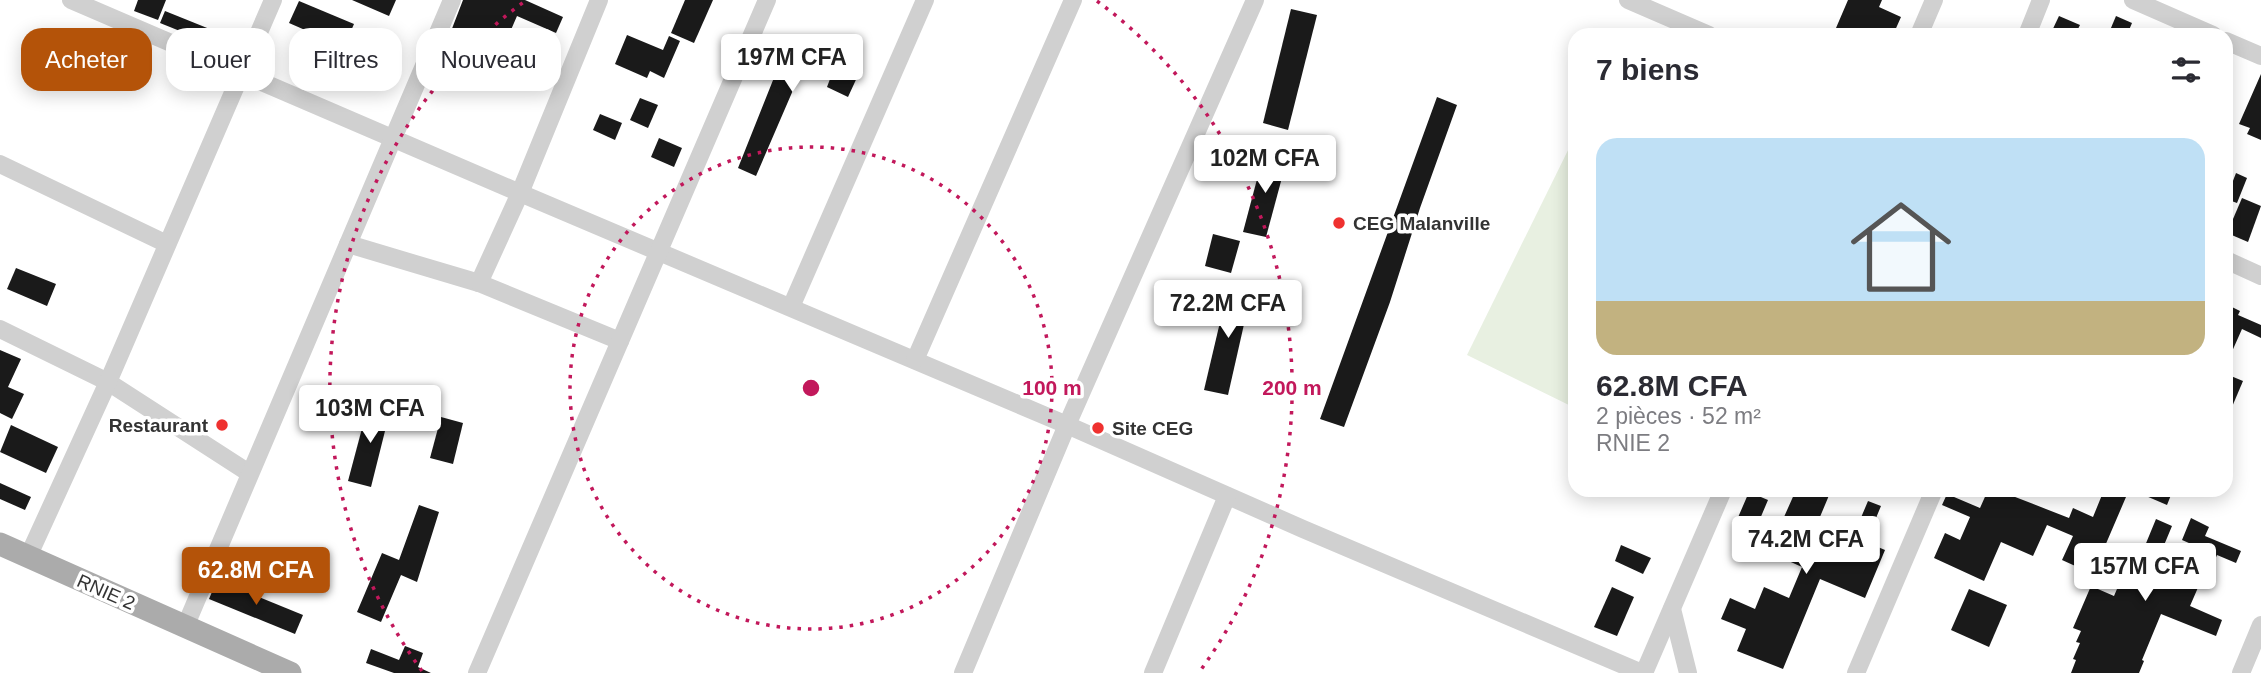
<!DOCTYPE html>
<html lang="fr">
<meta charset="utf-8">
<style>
:root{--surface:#fff;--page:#f7f7f7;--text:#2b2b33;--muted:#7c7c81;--line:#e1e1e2;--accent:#b45309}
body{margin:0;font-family:Arial,sans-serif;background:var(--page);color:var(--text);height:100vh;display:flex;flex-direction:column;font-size:26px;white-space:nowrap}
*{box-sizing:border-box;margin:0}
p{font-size:23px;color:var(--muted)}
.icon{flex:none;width:38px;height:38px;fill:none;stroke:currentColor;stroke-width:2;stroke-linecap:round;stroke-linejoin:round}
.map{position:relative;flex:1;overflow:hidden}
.details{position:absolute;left:1568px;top:28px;width:665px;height:469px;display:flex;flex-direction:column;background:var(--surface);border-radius:21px;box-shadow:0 4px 18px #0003}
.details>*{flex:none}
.guide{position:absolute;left:21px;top:28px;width:665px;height:63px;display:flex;gap:14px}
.price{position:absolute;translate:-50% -60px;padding:0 16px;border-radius:7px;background:#fff;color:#222;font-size:23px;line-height:46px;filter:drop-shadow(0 2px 4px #0008)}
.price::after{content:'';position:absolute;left:50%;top:42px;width:21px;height:16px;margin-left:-10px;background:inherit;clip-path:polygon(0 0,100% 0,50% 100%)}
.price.on{background:var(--accent);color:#fff}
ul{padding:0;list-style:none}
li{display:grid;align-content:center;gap:14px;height:371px;padding:0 28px}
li+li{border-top:2px solid var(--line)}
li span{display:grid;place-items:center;height:217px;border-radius:21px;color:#555}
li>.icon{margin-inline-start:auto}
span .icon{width:126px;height:126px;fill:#fffc;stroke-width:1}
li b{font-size:30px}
h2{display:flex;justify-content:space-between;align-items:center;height:84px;padding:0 28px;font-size:30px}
.chip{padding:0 24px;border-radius:21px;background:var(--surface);box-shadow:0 4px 18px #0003;font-size:24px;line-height:63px}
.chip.on{background:var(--accent);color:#fff}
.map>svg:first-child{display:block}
.green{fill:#e8f0e1}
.building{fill:#1a1a1a}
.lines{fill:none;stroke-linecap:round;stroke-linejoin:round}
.minor{stroke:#d0d0d0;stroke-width:18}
.major{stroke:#ababab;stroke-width:23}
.ring{fill:none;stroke:#c2185b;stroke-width:3.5;stroke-dasharray:3.5 7}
.poi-dot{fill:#ef312f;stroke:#fff;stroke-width:2.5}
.labels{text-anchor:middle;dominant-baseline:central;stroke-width:7;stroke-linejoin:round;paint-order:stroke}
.poi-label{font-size:19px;font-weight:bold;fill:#333;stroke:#fff;text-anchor:start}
.street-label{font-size:19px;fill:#333;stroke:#fff}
.centre{fill:#c2185b;stroke:#fff;stroke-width:3.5}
.ring-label{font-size:21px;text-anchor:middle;font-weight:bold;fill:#c2185b;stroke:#fff;stroke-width:7;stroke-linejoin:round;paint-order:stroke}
</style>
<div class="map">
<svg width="2261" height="673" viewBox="0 0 2261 673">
<rect width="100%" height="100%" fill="#fff"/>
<polygon class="green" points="1575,136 1575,408 1467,355"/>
<g class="building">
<polygon points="138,0 166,0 158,20 134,11"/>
<polygon points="352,0 396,0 389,16"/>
<polygon points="463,0 525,0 563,17 556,33 517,16 498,60 448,39"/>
<polygon points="685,0 713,0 694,43 671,33"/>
<polygon points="1848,0 1882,0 1879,7 1901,17 1893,35 1887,35 1870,28 1867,35 1833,35"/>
<polygon points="299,1 354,24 344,47 289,23"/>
<polygon points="1291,9 1317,15 1288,130 1263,123"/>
<polygon points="165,11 232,38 227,50 160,23"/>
<polygon points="2059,16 2080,25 2075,35 2050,35"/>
<polygon points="2116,16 2132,23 2127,35 2108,35"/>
<polygon points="627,35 663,50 669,36 680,41 664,78 650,71 647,78 615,64"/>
<polygon points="791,35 835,56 833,59 860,71 848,97 827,87 830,79 803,67 756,176 738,168"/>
<polygon points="2261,74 2261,140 2247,134 2250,128 2239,124"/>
<polygon points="1437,97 1457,105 1420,208 1390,302 1344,427 1320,419"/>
<polygon points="640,98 658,105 648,128 630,120"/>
<polygon points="600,114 622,123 615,140 593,130"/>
<polygon points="659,138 682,148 674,167 651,157"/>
<polygon points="1264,153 1287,159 1266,237 1243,232"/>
<polygon points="2236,173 2247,178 2237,203 2226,199"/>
<polygon points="2242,198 2261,206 2248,242 2227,233"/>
<polygon points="1213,234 1240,241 1231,273 1205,266"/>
<polygon points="16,268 56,284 47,306 7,289"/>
<polygon points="1229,284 1252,289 1228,395 1204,390"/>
<polygon points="2226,304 2240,311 2238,315 2261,325 2261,338 2242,329 2226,365"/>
<polygon points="0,350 21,359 8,387 24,394 12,419 0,413"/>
<polygon points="2226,374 2243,381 2226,421"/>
<polygon points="369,402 391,407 371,487 348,481"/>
<polygon points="441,417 463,423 453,464 430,458"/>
<polygon points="11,425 58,447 46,473 0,452"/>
<polygon points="0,483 31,497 25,510 0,499"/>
<polygon points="1796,490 1822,490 1830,493 1817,524 1852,539 1868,501 1881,506 1866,542 1885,550 1865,598 1820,579 1783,669 1737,651 1746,629 1721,619 1730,598 1755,609 1764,587 1789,598 1802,567 1773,554 1788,519 1784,517"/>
<polygon points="1988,490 2012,490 2010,495 2069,518 2073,508 2093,517 2104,490 2129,490 2093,574 2062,560 2073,536 2047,525 2033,556 2001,542 1984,581 1934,558 1945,533 1960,540 1970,517 1942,505 1947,494 1980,508"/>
<polygon points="2132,490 2173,490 2167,505"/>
<polygon points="1749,492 1768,500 1757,526 1752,524 1747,535 1733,529"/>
<polygon points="419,505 439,512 417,582 401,575 381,622 357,612 382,553 399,560"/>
<polygon points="2191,518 2209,527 2205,536 2241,551 2236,563 2217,555 2207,578 2203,576 2190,606 2222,620 2216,636 2161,614 2142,660 2144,661 2139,673 2071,673 2076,660 2073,659 2080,643 2076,642 2081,631 2073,628 2091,586 2114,596 2134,549 2142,553 2156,519 2172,526 2157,562 2186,574 2198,547 2182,540"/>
<polygon points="1621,545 1651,558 1643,574 1615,561"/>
<polygon points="217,580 303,615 295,634 209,599"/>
<polygon points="1612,587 1634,597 1617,636 1594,627"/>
<polygon points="1969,589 2007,605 1989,647 1951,630"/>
<polygon points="405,646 423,653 418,667 431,673 394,673 366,663 371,649 399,660"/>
</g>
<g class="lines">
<g class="minor">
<polyline points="71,0 520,193 1067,425 1303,529 1642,673"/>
<polyline points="1628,0 1709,35"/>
<polyline points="2133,0 2213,35"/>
<polyline points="1919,35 1934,0"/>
<polyline points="2027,35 2041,0"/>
<polyline points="2226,41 2261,56"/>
<polyline points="0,164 167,244"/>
<polyline points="348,244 479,283 620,341"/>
<polyline points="2226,260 2261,276"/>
<polyline points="479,283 520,193 599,0"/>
<polyline points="791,307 925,0"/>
<polyline points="0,329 108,382 249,473"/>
<polyline points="915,360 1073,0"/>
<polyline points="28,557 108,382 273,0"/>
<polyline points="1672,609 1688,673"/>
<polyline points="185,627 452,0"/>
<polyline points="477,673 767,0"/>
<polyline points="963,673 1067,425 1255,0"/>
<polyline points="1153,673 1227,496"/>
<polyline points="1644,673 1723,490"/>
<polyline points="1856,673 1934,490"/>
<polyline points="2241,673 2261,625"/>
</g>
<polyline class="major" points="0,544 290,673"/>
</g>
<g class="ring">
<circle cx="811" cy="388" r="241"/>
<path d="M422 671A481 481 0 0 1 525 1M1097 1A481 481 0 0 1 1200 671"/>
</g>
<g class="poi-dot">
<circle cx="1339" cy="223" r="7"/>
<circle cx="222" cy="425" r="7"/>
<circle cx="1098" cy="428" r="7"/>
</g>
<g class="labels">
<g class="poi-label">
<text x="1353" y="223">CEG Malanville</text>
<text x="208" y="425" text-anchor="end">Restaurant</text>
<text x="1112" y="428">Site CEG</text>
</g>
<g class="street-label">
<text transform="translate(106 592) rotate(24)">RNIE 2</text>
</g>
</g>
<circle cx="811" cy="388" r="10" class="centre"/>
<g class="ring-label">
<text x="1052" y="395">100 m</text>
<text x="1292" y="395">200 m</text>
</g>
</svg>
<b class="price" style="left:792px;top:94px">197M CFA</b>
<b class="price" style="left:1265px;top:195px">102M CFA</b>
<b class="price" style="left:1228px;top:340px">72.2M CFA</b>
<b class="price" style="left:370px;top:445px">103M CFA</b>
<b class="price" style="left:1806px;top:576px">74.2M CFA</b>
<b class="price" style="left:2145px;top:603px">157M CFA</b>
<b class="price on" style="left:256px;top:607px">62.8M CFA</b>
<div class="guide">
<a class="chip on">Acheter</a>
<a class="chip">Louer</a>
<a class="chip">Filtres</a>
<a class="chip">Nouveau</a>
</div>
<section class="details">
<h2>7 biens<svg class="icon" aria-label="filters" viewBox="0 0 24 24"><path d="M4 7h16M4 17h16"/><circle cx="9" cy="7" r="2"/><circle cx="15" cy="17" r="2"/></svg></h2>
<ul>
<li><span style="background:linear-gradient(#bfe0f5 75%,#c2b280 0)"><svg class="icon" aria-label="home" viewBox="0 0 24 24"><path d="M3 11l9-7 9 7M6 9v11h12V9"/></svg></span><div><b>62.8M CFA</b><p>2 pièces · 52 m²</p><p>RNIE 2</p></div></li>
</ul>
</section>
</div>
